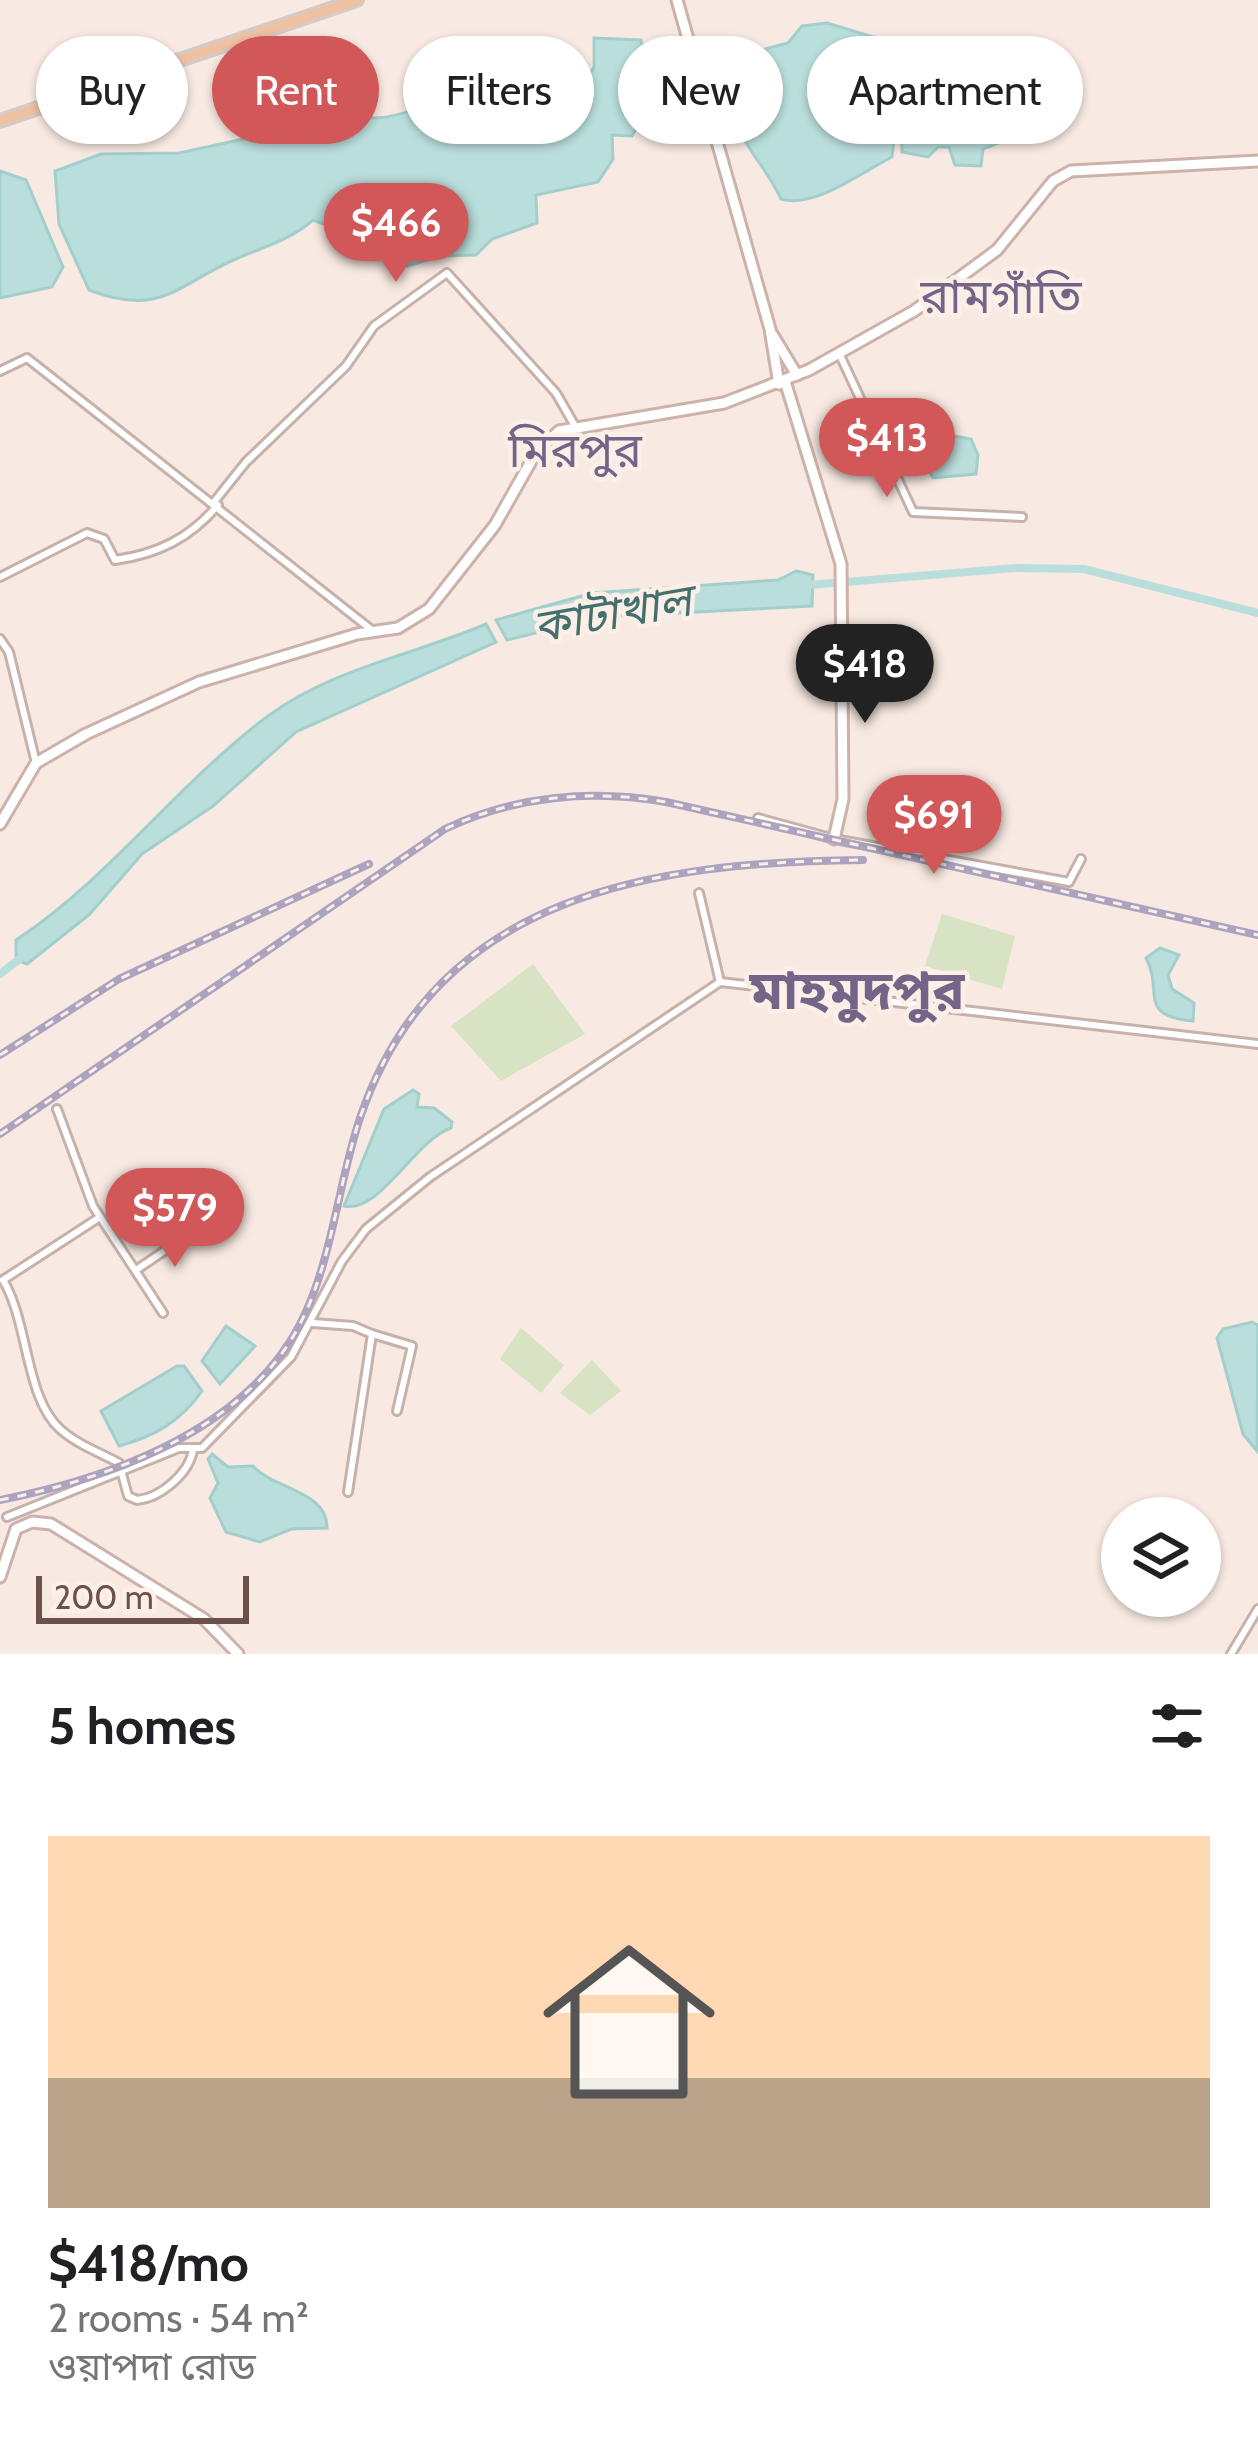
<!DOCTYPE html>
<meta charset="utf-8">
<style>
:root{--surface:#fff;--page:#f2f2f2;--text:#202124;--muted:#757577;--line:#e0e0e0;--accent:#d25758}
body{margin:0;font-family:Cabin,"Noto Sans Bengali",sans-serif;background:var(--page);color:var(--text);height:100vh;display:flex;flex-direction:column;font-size:45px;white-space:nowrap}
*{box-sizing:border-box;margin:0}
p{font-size:39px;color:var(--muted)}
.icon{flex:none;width:66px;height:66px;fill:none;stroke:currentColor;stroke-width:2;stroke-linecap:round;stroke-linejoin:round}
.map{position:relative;height:1654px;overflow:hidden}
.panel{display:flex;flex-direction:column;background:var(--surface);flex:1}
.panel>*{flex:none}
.guide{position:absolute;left:36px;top:36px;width:1188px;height:108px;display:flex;gap:24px}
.tools{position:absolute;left:1101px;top:1497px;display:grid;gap:24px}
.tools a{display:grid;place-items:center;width:120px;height:120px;border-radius:50%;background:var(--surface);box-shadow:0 3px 9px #0004;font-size:60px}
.scale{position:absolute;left:36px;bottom:30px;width:213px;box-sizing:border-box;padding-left:12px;border:6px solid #6c504c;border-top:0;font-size:33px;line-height:42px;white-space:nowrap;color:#6c504c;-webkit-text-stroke:9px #fcefe7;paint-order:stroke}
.price{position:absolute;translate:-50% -102px;padding:0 27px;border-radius:42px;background:var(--accent);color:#fff;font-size:39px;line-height:78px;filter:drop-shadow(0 3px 6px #0008)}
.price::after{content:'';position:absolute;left:50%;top:72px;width:36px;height:27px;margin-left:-18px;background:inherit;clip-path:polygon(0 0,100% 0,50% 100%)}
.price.selected{background:#222;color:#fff}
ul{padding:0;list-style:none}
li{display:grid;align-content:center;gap:24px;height:636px;padding:0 48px}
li+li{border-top:3px solid var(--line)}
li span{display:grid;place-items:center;height:372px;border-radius:0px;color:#555}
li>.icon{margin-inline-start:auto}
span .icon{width:216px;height:216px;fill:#fffc;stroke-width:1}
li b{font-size:51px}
h2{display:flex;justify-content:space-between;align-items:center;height:144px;padding:0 48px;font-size:51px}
.tag{padding:0 42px;border-radius:54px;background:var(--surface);box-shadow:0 3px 9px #0004;font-size:42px;line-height:108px}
.tag.selected{background:var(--accent);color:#fff}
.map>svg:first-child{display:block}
.green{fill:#d7e3c3}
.water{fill:#badedb;stroke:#a2cfcb;stroke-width:3}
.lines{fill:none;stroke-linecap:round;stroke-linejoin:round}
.canal{stroke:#badedb;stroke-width:8}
.street-casing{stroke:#c7b1ab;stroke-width:12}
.secondary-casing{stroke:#ccb2ab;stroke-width:15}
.primary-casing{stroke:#d3cac9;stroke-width:16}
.street{stroke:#fff;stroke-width:6}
.secondary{stroke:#fff;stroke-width:9}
.primary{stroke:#eec1a3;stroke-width:10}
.rail-casing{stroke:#aca3bf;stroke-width:8}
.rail{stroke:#fcefe7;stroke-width:3;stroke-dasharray:9;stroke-linecap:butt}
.labels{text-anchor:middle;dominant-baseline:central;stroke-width:9;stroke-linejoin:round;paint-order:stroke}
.water-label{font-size:45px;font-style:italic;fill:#43706d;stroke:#fcefe7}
.quarter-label{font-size:48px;fill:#746588;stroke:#fcefe7}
.district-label{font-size:54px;font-weight:bold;fill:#746588;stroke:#fcefe7}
</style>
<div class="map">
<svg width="1258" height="1654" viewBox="0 0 1258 1654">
<rect width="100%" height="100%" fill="#f8eae2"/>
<g class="green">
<polygon points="942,914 1015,936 1002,989 925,966"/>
<polygon points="533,964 585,1034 501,1081 451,1026"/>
<polygon points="521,1328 564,1365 541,1393 500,1359"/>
<polygon points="592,1360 621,1391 590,1415 560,1393"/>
</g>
<g class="water">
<path d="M827,23L880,39L896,52L899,94L892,157C862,172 814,209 781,199C760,154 737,150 734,92L742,81L760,75L765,49L788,43L802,26Z"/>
<path d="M594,38L641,40C649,78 654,102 632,136L612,135L613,159L598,182L536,195L537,223L492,239L476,255L441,256L407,266L379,245L313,220C290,240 266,246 238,258C177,284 162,318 89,290L59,224L55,171L101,154L179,153L355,115C388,125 408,107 441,105C464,103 486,109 509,115L529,96L583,85L594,67Z"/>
<polygon points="1003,107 1008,139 983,149 981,166 955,165 949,147 938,147 928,157 902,152 901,117 958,126 979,112"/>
<polygon points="0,171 26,180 63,267 52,287 0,298"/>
<polygon points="943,434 971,439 978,455 976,474 933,478 917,447"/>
<polygon points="796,571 813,575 812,606 602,617 507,640 496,620 592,593 778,580"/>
<path d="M486,624L496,642L296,732L213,806L142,854L89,915L27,964L16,960V940C110,878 177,784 268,716C333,668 414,655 486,624Z"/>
<path d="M1160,948L1179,955L1168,975L1172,989L1194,1003L1193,1021C1136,1016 1164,991 1146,958Z"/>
<path d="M413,1090L419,1094L417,1107L434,1108L452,1122L451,1128C415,1140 380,1214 344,1206L384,1109Z"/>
<polygon points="1252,1322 1258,1325 1257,1451 1243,1434 1217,1338 1223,1329"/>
<polygon points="226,1326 255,1346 220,1384 202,1361"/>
<path d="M177,1366H184L202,1391C180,1422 155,1436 119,1446L101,1411Z"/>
<path d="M212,1454L228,1467L253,1466C273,1489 328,1491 327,1528L291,1529L260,1542L226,1532L210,1498L218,1483L208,1459Z"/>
</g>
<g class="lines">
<g class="canal">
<polyline points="809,585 1015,568 1084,569 1258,613"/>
<polyline points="0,974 22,957"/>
</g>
<g class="street-casing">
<g id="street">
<polyline points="839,353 913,512 1022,517"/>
<polyline points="0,371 27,358 373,631"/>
<polyline points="214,502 246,462 346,366 374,326 447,273 556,393 575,426"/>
<path d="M0,577L87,533L104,539L115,560C158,554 190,538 218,505"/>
<polyline points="0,639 9,652 36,763"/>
<polyline points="758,818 834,839 1069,882 1081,859"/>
<polyline points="699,893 720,982 1258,1044"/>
<polyline points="57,1109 93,1206 163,1313"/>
<polyline points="136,1270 188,1235"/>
<path d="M3,1280C29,1323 25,1399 61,1430C78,1445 99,1452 119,1463L128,1496L137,1500C160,1498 189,1474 193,1450"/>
<polyline points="3,1280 100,1217"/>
<polyline points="313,1323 353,1326 372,1334 348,1492"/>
<polyline points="372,1334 412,1346 397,1411"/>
<polyline points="7,1517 179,1448 202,1448 291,1357 342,1261 366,1229 430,1177 720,982"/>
<polyline points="1231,1654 1258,1609"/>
</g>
</g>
<g class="secondary-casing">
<g id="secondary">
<polyline points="677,0 770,329 779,384"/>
<polyline points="772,334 797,375"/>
<polyline points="785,381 841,564 843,799 834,839"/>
<polyline points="0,824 36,763 86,734 199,682 357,634 398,628 429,609 495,525 534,456 559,431 724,403 809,370 914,311 997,250 1053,181 1071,171 1258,161"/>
<polyline points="0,1577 16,1529 32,1522 51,1524 204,1619 238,1654"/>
</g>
</g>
<g class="primary-casing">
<polyline id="primary" points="0,121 357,0"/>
</g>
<use href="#street" class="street"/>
<use href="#secondary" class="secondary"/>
<use href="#primary" class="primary"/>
<g class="rail-casing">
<g id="rail">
<polyline points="0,1055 119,979 369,864"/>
<path d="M0,1134L445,829C514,796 591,789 666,802L1258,935"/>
<path d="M0,1500C103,1480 229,1436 289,1343C331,1279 336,1189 360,1118C436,892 657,862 863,860"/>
</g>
</g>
<use href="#rail" class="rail"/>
</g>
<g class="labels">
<g class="water-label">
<text transform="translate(612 613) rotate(-10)">কাটাখাল</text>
</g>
<g class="quarter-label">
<text x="1001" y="296">রামগাঁতি</text>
<text x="575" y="450">মিরপুর</text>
</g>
<g class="district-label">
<text x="857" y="990">মাহমুদপুর</text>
</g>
</g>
</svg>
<div class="tools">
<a><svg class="icon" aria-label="layers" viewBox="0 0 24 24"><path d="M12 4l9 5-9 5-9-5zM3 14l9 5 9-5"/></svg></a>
</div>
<div class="scale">200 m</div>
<b class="price" style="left:396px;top:285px">$466</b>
<b class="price" style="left:887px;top:500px">$413</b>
<b class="price selected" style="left:865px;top:726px">$418</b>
<b class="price" style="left:934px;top:877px">$691</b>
<b class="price" style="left:175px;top:1270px">$579</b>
<div class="guide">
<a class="tag">Buy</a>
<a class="tag selected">Rent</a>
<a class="tag">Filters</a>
<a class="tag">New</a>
<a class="tag">Apartment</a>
</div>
</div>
<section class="panel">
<h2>5 homes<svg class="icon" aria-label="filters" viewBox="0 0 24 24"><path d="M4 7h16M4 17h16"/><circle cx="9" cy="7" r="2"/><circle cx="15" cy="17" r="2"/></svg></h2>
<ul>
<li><span style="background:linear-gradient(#ffd9b3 65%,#b9a48a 0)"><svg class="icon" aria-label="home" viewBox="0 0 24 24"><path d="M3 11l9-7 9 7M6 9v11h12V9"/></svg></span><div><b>$418/mo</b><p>2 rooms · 54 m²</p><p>ওয়াপদা রোড</p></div></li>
</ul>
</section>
